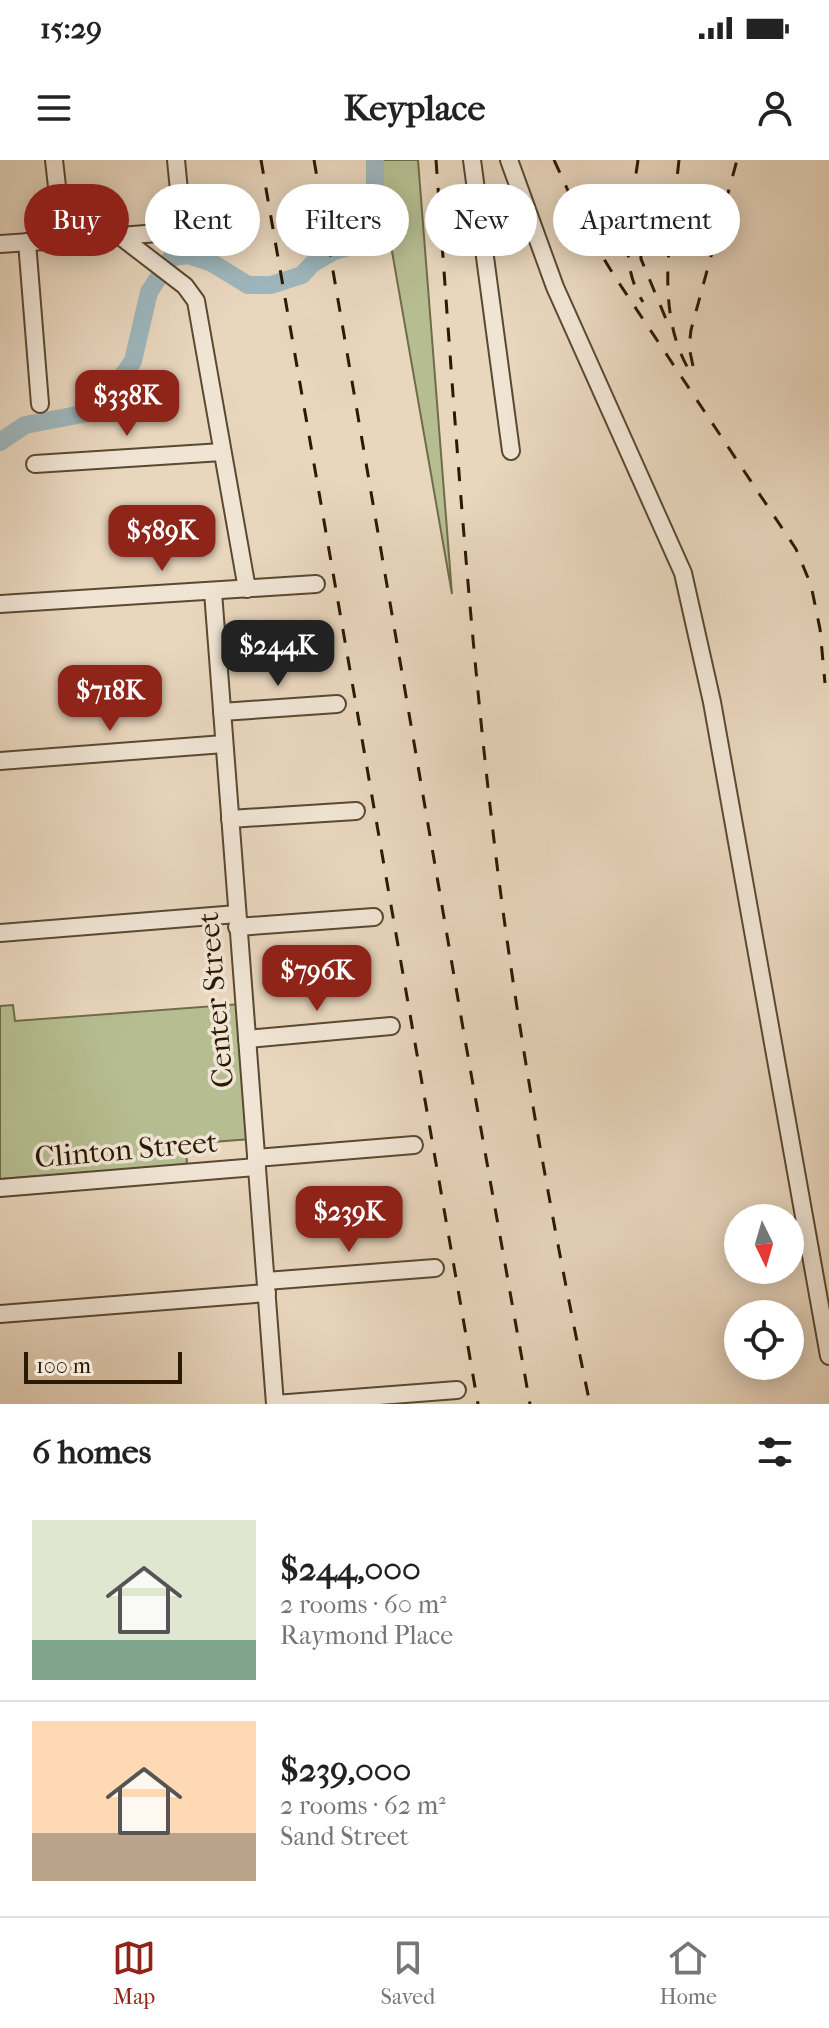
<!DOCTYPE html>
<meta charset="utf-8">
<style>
:root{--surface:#fff;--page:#f6f6f6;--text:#222;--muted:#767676;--line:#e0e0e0;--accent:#8f2418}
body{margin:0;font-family:"IM FELL French Canon",serif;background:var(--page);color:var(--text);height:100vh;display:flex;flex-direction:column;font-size:30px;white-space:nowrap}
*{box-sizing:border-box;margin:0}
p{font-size:26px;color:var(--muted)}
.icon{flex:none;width:44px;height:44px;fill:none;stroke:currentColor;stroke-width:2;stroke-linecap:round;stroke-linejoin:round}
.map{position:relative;height:1244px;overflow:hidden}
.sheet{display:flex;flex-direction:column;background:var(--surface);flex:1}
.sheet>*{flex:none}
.banner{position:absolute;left:24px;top:24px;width:782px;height:72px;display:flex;gap:16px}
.needle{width:52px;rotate:175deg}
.controls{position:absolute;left:724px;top:1044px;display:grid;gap:16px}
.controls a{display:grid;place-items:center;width:80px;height:80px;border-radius:50%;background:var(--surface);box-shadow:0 4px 20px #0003;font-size:40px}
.scale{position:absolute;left:24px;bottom:20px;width:158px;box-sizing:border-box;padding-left:8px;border:4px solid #2b1a02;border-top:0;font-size:22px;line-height:28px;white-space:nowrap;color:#2b1a02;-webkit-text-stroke:6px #f0e4d4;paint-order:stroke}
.price{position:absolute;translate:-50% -68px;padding:0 18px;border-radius:16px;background:var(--accent);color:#fff;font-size:26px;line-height:52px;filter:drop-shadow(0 2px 4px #0008)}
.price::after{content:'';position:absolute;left:50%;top:48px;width:24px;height:18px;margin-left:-12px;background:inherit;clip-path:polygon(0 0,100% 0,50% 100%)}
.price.active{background:#222;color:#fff}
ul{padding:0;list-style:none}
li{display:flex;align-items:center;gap:24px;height:200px;padding:0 32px}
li+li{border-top:2px solid var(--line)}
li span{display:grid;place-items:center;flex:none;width:224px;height:160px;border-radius:0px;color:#555}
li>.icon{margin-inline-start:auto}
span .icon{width:96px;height:96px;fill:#fffc;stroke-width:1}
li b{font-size:34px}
h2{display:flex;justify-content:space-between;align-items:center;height:96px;padding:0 32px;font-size:34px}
.pill{padding:0 28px;border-radius:36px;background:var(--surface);box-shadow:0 4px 20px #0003;font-size:28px;line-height:72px}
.pill.active{background:var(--accent);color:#fff}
.status{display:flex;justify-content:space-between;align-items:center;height:56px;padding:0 40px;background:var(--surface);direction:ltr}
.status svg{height:22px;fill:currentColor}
header{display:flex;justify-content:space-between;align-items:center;height:104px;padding:0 32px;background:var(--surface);font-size:36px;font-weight:800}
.menu{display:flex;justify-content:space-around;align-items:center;height:112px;border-top:2px solid var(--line);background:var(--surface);font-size:22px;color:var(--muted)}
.menu a{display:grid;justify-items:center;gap:4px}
.menu .active{color:var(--accent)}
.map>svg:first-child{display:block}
.green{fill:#b6be91;stroke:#706c4a;stroke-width:2}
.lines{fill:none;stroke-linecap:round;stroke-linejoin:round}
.river{stroke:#9db6bc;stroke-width:18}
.minor-casing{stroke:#5a4931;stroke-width:20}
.minor{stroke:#f0e4d4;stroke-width:16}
.rail{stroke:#2b1a02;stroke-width:3;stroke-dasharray:14 14;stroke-linecap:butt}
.labels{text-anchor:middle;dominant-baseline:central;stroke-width:7;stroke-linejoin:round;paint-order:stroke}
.street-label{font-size:30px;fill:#2b1a02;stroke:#f0e4d4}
</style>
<div class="status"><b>15:29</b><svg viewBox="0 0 49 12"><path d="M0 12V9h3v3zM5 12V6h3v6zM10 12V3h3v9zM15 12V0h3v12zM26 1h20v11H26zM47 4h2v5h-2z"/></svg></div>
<header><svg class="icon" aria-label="menu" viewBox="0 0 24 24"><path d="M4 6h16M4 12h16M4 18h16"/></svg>Keyplace<svg class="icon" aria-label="person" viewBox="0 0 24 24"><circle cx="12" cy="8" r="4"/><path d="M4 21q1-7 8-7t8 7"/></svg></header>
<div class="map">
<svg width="829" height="1244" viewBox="0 0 829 1244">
<rect width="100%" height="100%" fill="#e8d6bd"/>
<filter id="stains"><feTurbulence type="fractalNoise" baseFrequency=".0025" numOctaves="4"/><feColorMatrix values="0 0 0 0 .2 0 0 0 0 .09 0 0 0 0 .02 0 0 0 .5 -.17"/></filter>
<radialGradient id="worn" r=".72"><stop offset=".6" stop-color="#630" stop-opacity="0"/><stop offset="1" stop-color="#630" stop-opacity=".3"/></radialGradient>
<g class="green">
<polygon points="376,0 418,0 452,434"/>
<polygon points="241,844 251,979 186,984 187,1005 0,1019 0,846 13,845 15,861"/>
</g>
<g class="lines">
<polyline class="river" points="0,282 25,265 98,251 133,201 149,132 172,97 188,95 212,103 248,125 271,125 302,115 312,104 334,91 352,86 368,68 375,32 375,0"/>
<g class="minor-casing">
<g id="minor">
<polyline points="54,0 63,79"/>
<polyline points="472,0 511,291"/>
<polyline points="509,0 555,127 683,413 712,542 829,1196"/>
<polyline points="120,76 183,71 176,0"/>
<polyline points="27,82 40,244"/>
<polyline points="0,84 120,76 185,126 196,141 247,429"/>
<polyline points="35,304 222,292"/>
<polyline points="213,432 275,1244 457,1230"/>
<polyline points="0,444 316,424"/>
<polyline points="222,552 337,544"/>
<polyline points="0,601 224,584"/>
<polyline points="230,659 356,651"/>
<polyline points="237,767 374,757"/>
<polyline points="0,773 237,754"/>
<polyline points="247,879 391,866"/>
<polyline points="256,998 414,985"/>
<polyline points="0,1028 257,1007"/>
<polyline points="266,1121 435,1108"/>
<polyline points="0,1154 267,1133"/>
</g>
</g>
<use href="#minor" class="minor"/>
<g class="rail">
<polyline points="261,0 478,1244"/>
<polyline points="314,0 464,874 530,1244"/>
<path d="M436,0C453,233 468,466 496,697C519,881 552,1063 590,1244"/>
<polyline points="554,0 585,68 615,117 796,389 811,425 820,469 825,523"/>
<path d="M638,0C632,46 616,100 643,142"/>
<path d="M679,0C672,70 652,152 692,215"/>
<polyline points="640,65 641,99 666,159"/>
<polyline points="693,206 689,187 691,170 737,0"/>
</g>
</g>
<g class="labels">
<g class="street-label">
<text transform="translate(216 840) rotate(-95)">Center Street</text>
<text transform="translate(126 990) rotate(-5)">Clinton Street</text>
</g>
</g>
<rect width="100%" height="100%" filter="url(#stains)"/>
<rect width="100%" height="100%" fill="url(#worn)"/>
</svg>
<div class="controls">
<a><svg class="needle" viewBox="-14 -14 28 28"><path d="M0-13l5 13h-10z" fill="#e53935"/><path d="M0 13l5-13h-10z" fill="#767676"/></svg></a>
<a><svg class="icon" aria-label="locate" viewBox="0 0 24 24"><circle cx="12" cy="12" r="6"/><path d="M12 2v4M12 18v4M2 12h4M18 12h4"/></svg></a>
</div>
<div class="scale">100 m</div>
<b class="price" style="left:127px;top:278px">$338K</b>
<b class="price" style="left:162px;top:413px">$589K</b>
<b class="price active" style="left:278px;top:528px">$244K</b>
<b class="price" style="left:110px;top:573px">$718K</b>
<b class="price" style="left:317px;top:853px">$796K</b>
<b class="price" style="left:349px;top:1094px">$239K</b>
<div class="banner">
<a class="pill active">Buy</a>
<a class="pill">Rent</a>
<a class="pill">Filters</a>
<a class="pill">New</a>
<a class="pill">Apartment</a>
</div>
</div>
<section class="sheet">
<h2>6 homes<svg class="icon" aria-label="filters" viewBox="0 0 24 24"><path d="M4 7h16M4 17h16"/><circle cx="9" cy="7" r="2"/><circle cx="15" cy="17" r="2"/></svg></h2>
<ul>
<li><span style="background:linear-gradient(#dfe7d0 75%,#7fa58c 0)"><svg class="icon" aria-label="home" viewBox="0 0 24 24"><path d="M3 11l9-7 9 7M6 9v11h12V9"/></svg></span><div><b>$244,000</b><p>2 rooms · 60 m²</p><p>Raymond Place</p></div></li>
<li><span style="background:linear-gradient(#ffd9b3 70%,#b9a48a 0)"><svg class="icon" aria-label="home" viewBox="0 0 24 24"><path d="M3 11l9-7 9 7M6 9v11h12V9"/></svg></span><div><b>$239,000</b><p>2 rooms · 62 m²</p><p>Sand Street</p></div></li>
</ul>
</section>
<nav class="menu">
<a class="active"><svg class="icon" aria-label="map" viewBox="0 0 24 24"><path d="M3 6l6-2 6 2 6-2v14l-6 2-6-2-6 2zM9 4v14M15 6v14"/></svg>Map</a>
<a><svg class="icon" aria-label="saved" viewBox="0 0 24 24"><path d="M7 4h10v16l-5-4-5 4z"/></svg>Saved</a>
<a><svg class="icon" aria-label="home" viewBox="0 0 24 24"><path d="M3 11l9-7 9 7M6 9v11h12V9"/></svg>Home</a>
</nav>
